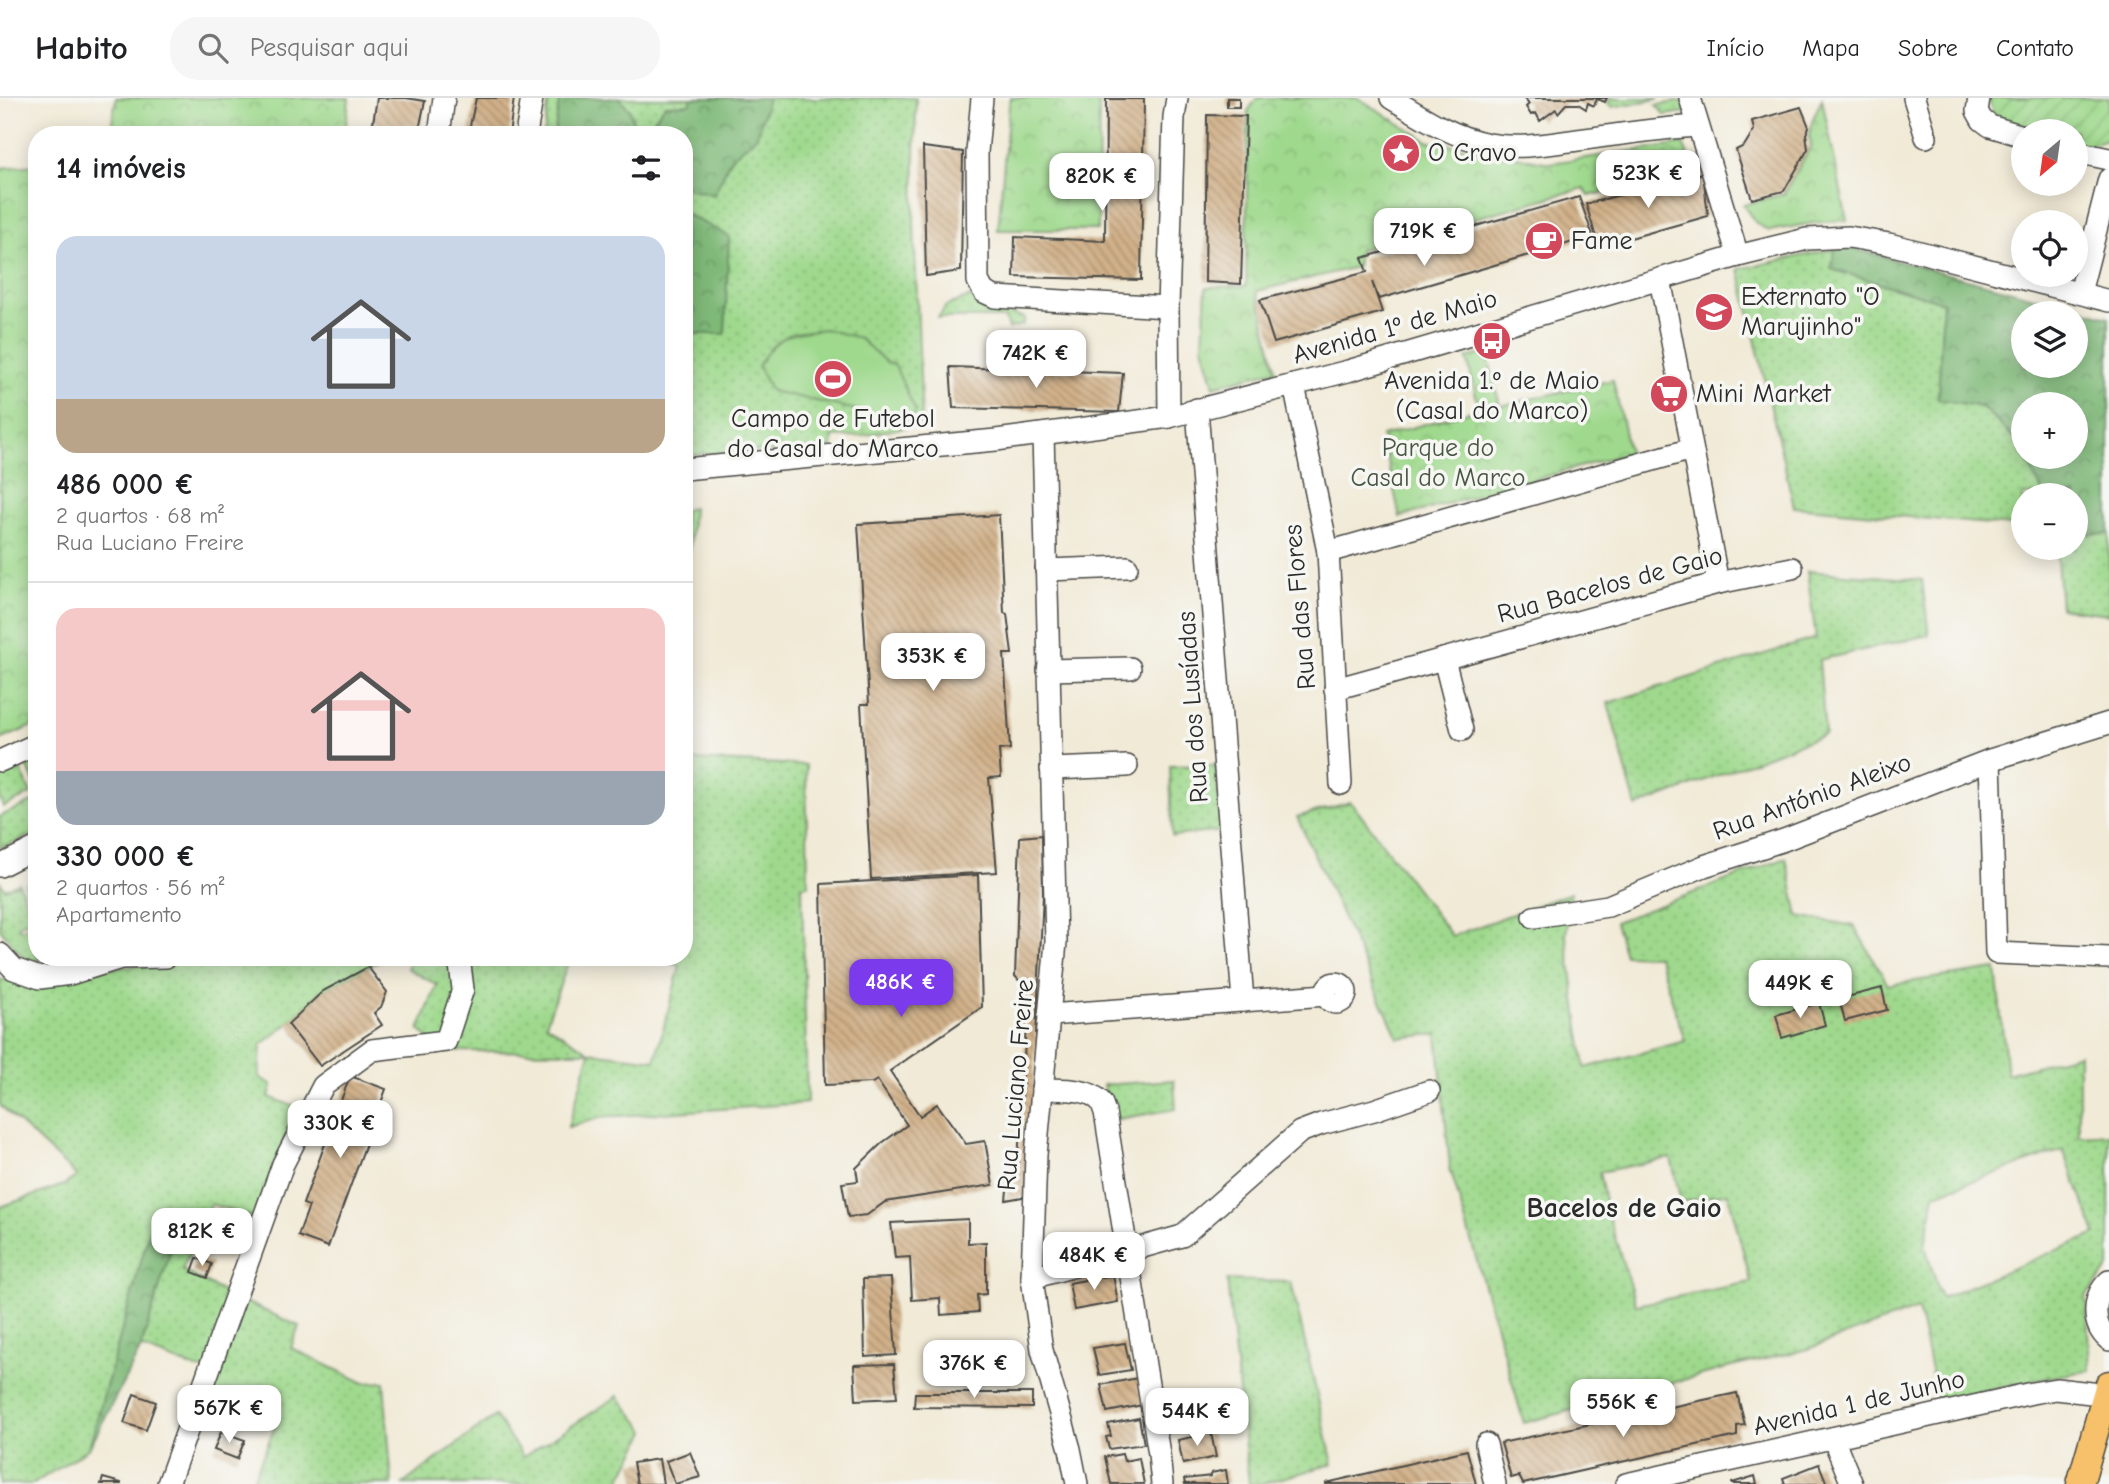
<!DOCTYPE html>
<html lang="pt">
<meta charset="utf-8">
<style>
:root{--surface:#fff;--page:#f6f6f6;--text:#202124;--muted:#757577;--line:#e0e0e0;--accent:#7c3aed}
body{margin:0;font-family:"Comic Neue",sans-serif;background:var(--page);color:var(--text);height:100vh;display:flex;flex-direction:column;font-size:26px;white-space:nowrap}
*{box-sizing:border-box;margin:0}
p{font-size:23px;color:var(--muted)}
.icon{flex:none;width:38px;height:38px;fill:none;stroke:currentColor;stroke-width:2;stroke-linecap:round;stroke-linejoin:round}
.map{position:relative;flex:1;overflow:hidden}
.drawer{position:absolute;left:28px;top:28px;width:665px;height:840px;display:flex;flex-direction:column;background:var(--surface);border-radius:28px;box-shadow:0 4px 18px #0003}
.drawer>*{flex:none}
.needle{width:46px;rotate:209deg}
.tools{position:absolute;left:2011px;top:21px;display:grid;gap:14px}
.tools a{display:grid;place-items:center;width:77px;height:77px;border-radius:50%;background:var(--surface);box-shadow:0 4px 18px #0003;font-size:35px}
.price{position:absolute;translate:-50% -60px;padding:0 16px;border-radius:14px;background:#fff;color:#222;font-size:23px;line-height:46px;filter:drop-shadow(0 2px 4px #0008)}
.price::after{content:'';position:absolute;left:50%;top:42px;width:21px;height:16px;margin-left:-10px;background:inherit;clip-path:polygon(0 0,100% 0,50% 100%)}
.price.current{background:var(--accent);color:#fff}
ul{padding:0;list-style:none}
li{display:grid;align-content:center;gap:14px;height:371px;padding:0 28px}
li+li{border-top:2px solid var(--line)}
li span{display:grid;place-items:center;height:217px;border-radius:21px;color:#555}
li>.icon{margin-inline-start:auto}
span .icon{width:126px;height:126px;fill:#fffc;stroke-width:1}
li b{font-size:30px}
h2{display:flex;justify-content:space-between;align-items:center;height:84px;padding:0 28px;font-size:30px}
header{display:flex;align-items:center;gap:42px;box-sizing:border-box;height:98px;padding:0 35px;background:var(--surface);border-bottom:2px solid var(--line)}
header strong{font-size:33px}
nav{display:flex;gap:38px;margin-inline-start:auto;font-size:24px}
.search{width:490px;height:63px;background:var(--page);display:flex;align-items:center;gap:18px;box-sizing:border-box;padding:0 24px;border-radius:28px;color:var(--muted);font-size:26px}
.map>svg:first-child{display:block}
.grass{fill:url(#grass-dots);stroke:#65825c;stroke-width:2;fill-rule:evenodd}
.forest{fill:url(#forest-crowns);stroke:#557252;stroke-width:2;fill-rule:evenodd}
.park{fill:url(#park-crowns);stroke:#65825c;stroke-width:2}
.garden{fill:url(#garden-furrows);stroke:#65825c;stroke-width:2}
.pitch{fill:#9fd98d;stroke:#65825c;stroke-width:2}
.building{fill:url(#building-back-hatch)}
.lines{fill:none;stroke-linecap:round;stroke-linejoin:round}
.minor-casing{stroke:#494845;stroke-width:24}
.major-casing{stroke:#494845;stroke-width:29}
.minor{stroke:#fff;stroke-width:21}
.major{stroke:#f6c16b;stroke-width:26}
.labels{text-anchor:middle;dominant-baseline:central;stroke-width:7;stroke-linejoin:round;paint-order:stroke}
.poi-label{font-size:26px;fill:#2b2b2b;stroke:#f6f6f2;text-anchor:start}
.street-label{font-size:26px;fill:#2b2b2b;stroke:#f6f6f2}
.park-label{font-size:26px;fill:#485644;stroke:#f6f6f2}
.neighbourhood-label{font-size:28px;font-weight:bold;fill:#2b2b2b;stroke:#f6f6f2}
</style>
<header>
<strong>Habito</strong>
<div class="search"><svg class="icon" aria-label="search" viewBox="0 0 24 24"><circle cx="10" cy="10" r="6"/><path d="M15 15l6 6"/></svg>Pesquisar aqui</div>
<nav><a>Início</a><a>Mapa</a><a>Sobre</a><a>Contato</a></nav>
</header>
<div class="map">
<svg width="2109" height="1386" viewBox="0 0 2109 1386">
<defs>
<pattern id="grass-dots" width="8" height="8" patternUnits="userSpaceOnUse" patternTransform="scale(1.75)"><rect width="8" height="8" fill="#9fd98d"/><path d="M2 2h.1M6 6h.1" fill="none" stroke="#89ba7a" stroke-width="1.8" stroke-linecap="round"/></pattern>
<pattern id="forest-crowns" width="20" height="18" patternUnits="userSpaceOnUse" patternTransform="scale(1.75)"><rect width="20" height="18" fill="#7fb978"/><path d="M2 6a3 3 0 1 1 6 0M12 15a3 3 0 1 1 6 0" fill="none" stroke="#689763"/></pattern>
<pattern id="park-crowns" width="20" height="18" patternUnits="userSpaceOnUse" patternTransform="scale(1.75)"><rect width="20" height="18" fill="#9fd98d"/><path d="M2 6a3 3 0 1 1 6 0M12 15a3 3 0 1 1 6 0" fill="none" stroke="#89ba7a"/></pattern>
<pattern id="garden-furrows" width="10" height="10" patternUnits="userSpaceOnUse" patternTransform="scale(1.75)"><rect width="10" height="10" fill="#9fd98d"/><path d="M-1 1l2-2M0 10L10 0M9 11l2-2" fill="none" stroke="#89ba7a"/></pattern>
<pattern id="building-back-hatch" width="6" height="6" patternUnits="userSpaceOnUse" patternTransform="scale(1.75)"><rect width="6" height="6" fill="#d1b189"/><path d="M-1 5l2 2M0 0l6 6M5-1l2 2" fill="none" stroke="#aa9070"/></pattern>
</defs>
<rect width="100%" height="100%" fill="#f6f6f2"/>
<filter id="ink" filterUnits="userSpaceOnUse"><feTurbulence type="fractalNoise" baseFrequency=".0143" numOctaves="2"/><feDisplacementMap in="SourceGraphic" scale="14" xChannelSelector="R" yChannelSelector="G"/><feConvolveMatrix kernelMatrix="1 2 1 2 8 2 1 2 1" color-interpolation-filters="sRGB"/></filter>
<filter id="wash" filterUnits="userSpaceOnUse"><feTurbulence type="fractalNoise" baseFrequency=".00686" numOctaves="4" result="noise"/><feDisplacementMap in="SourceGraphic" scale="28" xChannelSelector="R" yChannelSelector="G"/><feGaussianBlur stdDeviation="1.57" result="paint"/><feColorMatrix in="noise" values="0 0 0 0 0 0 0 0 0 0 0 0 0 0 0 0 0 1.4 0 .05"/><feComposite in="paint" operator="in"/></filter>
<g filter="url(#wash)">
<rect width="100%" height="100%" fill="#f1ead7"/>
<g class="grass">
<polygon points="549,0 916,0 914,124 922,326 861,338 833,339 832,350 684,357 684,37 544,37"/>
<polygon points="1610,0 1657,0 1658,1 1612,9 1608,5"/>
<polygon points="1684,3 1687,14 1665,17 1656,7"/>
<polygon points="1835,151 1831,171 1943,204 1938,301 1982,309 2019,346 2023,359 2025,359 2044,397 2023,397 2023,429 1794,409 1739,171"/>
<polygon points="975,197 994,211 1025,220 1023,227 1008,231 1005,220 938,220 946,208"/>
<polygon points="693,410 684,521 684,412"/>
<polygon points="2076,435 2109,436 2109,516 2061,510 2056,450 2076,450"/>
<polygon points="1807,473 1922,482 1929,537 1819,562 1825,636 1636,709 1608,605 1816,540"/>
<polygon points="684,551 691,662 806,667 808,787 802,788 807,1005 603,1019 568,1029 590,954 443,953 419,932 437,887 407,870 412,859 570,859 546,926 590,954 655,962 680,868 654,860 684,859"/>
<polygon points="37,657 37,691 25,662"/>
<polygon points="19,667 31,696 3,709 0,701 0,676"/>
<polygon points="1215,667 1223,733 1172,738 1170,668"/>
<polygon points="37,702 37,735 0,750 0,718"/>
<path d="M1351,704L1452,838L1571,795L1566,838L1585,970L1685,943L1658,858L1625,857L1615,824L1786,760L1798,818L1854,828L1888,887L1996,871L2007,976L2079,956V1038L2109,1036V1170L2086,1198L2090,1272L1937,1301L1918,1211L1808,1251L1727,1270L1524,1325L1450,1070L1437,936L1398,940L1297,719ZM2063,1052L2096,1136L1941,1200L1925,1148L1935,1096ZM1671,1060L1681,1104L1728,1095L1751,1184L1636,1207L1608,1117L1599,1074Z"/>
<polygon points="37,780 37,811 25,786"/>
<polygon points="0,784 5,791 19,785 33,821 19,827 20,832 37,826 37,859 46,859 28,865 0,831"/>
<polygon points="221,859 386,859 323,893 288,926 261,947 259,979 272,987 269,999 298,1010 253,1120 211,1106 182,1172 223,1194 299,1228 291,1250 364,1285 384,1284 392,1386 251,1386 275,1329 206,1310 219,1273 197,1271 141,1250 172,1148 150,1132 89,1350 33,1386 0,1386 0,1109 64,1087 77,1078 0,1007 0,882"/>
<polygon points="1174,982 1176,1011 1112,1022 1103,987"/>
<polygon points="1227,1182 1291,1184 1333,1366 1261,1386 1249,1386"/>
<polygon points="618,1298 646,1333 618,1386 403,1386 495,1318 523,1359"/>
</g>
<g class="forest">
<polygon points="560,0 619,0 630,12 636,37 554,37"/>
<polygon points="692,0 768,0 757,38 731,60 714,97 684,89 684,37 656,37 653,23 665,7 690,6"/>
<polygon points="684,115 729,138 725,236 687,236 684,229"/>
<path d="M1851,150L2109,219V436L2076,435V397H2044L2025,359H2076V306H2023V354L2019,345L1982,309L1938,301L1943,204L1831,171L1835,151ZM2023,215H2076V268H2023Z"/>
<polygon points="150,1131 172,1148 141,1250 89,1350"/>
</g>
<g class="park">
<polygon points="116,0 349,0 345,37 110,37"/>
<polygon points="1011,0 1099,0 1098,132 998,132 1009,7"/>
<polygon points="1257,0 1358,0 1428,43 1550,65 1683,46 1694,70 1589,98 1584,90 1359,152 1357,169 1257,193 1276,272 1214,288 1203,248 1206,189 1246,188 1248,13"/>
<path d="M1822,1L1847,122L1813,125L1769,133L1756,125L1743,107L1784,96L1811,48C1807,29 1814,18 1822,1Z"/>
<polygon points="37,67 37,294 35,300 37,305 37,626 0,642 0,70"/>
<polygon points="1487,254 1500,308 1613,282 1629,355 1400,419 1382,338 1479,311 1467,260"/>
</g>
<polygon class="garden" points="1987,0 2109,0 2109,41 2086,49 2076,46 2076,33 2032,33 1997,23"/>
<path class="pitch" d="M825,231L859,240L887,265L894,266L916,314L903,329L866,314L771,293L758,268C777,235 790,235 825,231Z"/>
<g id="blocks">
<g class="building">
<polygon points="377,0 406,0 425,3 418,37 371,37"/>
<polygon points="476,0 514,0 509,37 468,37"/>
<rect x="1227" y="0" width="12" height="9"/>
<polygon points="1523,0 1607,0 1605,4 1597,1 1594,8 1588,5 1586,11 1578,6 1566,6 1558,15 1556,11 1540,23 1536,15 1531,17 1526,9 1529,6"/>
<polygon points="1106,1 1144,1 1141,182 1014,179 1015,139 1105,143"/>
<polygon points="1801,9 1809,29 1806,36 1808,51 1784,93 1752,101 1736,52 1744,48 1754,32 1752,23"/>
<polygon points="1207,17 1246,18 1241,186 1205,184"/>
<polygon points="923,49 963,54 961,173 926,178"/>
<polygon points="1703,75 1708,118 1599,149 1586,106"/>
<polygon points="1579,99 1593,138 1379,201 1372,184 1382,214 1274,245 1260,202 1367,174 1362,160"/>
<polygon points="950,269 1123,275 1119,314 953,310"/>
<polygon points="999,417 1004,515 1007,516 1012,556 1004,556 1010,651 999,652 1001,679 989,680 997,774 871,781 861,606 869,606 858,426"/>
<polygon points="1042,737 1043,797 1028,1098 1006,1102 1008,1082 1017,1081 1028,892 1015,878 1020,739"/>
<polygon points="978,777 982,909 890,973 920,1018 937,1006 966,1046 985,1043 993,1087 885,1104 867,1117 848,1119 842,1085 858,1083 856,1070 882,1045 907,1027 877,982 872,985 825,987 821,786"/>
<polygon points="368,869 387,894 381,909 374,915 382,927 320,968 288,926 323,893"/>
<polygon points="1882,890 1887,912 1845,923 1839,901"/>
<polygon points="1819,905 1825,927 1782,940 1776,917"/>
<polygon points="350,978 386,991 328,1149 298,1138 309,1108 303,1106"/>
<polygon points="214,1118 234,1126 229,1141 208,1133"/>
<polygon points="968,1121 968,1145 986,1144 986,1196 977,1197 978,1214 941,1217 940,1200 912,1202 910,1159 895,1160 891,1125"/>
<polygon points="197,1160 212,1166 207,1180 192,1174"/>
<polygon points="1113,1177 1118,1204 1074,1212 1069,1185"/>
<polygon points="891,1180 896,1257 865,1259 863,1181"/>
<polygon points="1125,1245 1131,1272 1099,1277 1093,1250"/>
<polygon points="894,1266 897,1300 856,1302 854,1267"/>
<polygon points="1138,1280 1143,1307 1107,1314 1101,1287"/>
<polygon points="915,1295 1032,1295 1032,1310 914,1309"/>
<polygon points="1737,1295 1745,1327 1737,1328 1737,1338 1523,1386 1519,1378 1511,1380 1501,1345"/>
<polygon points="134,1296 156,1304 146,1332 124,1325"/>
<polygon points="1139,1320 1144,1346 1109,1351 1106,1339 1111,1338 1108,1326"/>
<polygon points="221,1334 245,1342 237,1361 214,1352"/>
<polygon points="1211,1335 1216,1359 1183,1366 1178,1342"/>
<polygon points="1467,1352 1476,1386 1326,1386 1326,1385"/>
<polygon points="690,1354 700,1379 675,1386 666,1363"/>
<polygon points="1122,1356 1124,1363 1139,1360 1144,1386 1111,1386 1105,1359"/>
<polygon points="659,1361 663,1386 637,1386 633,1365"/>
<polygon points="1819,1366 1827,1386 1785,1386 1783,1380"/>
<polygon points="1226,1372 1228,1386 1185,1386 1184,1381 1211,1378 1211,1375"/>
<polygon points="1755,1378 1757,1386 1732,1386 1732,1385"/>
<polygon points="103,1380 121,1385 121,1386 101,1386"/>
</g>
</g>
</g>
<g filter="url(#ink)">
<use href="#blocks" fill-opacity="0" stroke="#494845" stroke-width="2"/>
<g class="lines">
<g class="minor-casing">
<g id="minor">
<polyline points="982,0 977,54 978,183 984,194 995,199 1168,209"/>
<path d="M1391,0C1422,19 1452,39 1489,46C1521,52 1553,45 1585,41C1623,36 1660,30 1698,28"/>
<polyline points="1690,0 1738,158"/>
<polyline points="1914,0 1926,39"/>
<polyline points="1979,0 1977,13 1982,22 1990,28 2023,38"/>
<polyline points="439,37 444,0"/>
<polyline points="526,37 532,0"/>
<polyline points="2076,54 2109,61"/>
<polyline points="1660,181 1718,485"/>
<polyline points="2080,195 2109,81"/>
<polyline points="1294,287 1328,454 1341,686"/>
<polyline points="1197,311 1243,903"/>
<polyline points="1169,319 1168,209 1174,19 1177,0"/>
<polyline points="1043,336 1056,844 1036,1057 1032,1180 1042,1252 1070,1351 1077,1386"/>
<polyline points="684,371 996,342 1169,319 1348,273 1738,158 1807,141 1849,139 1889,146 2109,203"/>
<polyline points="1328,454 1692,351"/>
<polyline points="1046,472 1127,469"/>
<polyline points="1444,561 1462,632"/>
<polyline points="1048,572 1130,570"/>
<polyline points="1335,591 1718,485 1792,470"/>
<polyline points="1990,662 1996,855 2109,860"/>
<polyline points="0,663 37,646"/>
<polyline points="1051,671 1127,668"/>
<polyline points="0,768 37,749"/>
<polyline points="1534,819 1608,808 1704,768 1784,742 1990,662 2109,625"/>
<polyline points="0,856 14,871 40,880 70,876 121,860 166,859"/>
<circle cx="1336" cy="895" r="10"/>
<polyline points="1049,917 1326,897"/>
<path d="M1042,991C1058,992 1088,989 1100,1003C1103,1006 1103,1010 1105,1014L1159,1356L1162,1386"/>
<polyline points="1032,1180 1182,1138 1300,1034 1321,1026 1374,1012 1429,993"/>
<path d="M2109,1183C2092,1199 2091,1227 2109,1242"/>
<polyline points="1833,1340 1852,1386"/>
<polyline points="1486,1346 1495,1386"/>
<polyline points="168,1386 283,1066 323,988 372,952 446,943 463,891 459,859"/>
<polyline points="1626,1386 2032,1295 2056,1291 2109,1297"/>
</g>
</g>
<g class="major-casing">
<polyline id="major" points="2080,1386 2109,1286"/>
</g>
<use href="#minor" class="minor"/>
<use href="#major" class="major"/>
</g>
</g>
<defs>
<g id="sight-disc" transform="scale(2.0125)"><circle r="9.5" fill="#d1495b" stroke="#f6f6f2"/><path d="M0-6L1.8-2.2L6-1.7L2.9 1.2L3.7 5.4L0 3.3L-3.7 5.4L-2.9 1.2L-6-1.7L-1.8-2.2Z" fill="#fff"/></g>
<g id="cafe-disc" transform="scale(2.0125)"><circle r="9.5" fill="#d1495b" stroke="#f6f6f2"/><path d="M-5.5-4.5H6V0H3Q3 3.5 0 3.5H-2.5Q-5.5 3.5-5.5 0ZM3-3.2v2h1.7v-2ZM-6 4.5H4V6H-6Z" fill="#fff"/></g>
<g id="school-disc" transform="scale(2.0125)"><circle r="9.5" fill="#d1495b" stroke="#f6f6f2"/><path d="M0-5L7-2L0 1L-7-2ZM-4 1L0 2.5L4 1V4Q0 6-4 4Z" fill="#fff"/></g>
<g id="bus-disc" transform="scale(2.0125)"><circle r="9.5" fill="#d1495b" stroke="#f6f6f2"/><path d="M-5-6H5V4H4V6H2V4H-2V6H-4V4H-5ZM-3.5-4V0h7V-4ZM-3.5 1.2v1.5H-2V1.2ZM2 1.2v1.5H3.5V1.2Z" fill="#fff"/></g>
<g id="stadium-disc" transform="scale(2.0125)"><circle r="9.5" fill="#d1495b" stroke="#f6f6f2"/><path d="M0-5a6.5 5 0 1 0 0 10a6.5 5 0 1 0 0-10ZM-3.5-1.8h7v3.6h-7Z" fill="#fff"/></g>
<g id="supermarket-disc" transform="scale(2.0125)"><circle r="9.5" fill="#d1495b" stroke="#f6f6f2"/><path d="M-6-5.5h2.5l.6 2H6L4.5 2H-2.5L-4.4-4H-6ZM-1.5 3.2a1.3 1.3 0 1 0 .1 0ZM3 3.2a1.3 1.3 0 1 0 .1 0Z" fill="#fff"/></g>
</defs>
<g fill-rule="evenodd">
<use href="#sight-disc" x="1401" y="55"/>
<use href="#cafe-disc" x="1544" y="143"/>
<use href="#school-disc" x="1714" y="214"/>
<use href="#bus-disc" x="1492" y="243"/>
<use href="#stadium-disc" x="833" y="281"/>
<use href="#supermarket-disc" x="1669" y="296"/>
</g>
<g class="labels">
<g class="poi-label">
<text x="1428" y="55">O Cravo</text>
<text x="1571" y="143">Fame</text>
<text x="1741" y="199">Externato "O<tspan x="1741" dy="30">Marujinho"</tspan></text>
<text x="1492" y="283" text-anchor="middle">Avenida 1.º de Maio<tspan x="1492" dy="30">(Casal do Marco)</tspan></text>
<text x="1696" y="296">Mini Market</text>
<text x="833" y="321" text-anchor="middle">Campo de Futebol<tspan x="833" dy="30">do Casal do Marco</tspan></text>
</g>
<g class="street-label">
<text transform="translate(1395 229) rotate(-16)">Avenida 1º de Maio</text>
<text transform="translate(1610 487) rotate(-15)">Rua Bacelos de Gaio</text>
<text transform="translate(1300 509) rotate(-95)">Rua das Flores</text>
<text transform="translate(1193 609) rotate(-94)">Rua dos Lusíadas</text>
<text transform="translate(1812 699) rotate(-20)">Rua António Aleixo</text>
<text transform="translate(1016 987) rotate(-85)">Rua Luciano Freire</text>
<text transform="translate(1859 1305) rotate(-13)">Avenida 1 de Junho</text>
</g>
<g class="park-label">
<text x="1438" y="350">Parque do<tspan x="1438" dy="30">Casal do Marco</tspan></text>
</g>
<g class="neighbourhood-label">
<text x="1624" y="1110">Bacelos de Gaio</text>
</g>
</g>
</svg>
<div class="tools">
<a><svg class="needle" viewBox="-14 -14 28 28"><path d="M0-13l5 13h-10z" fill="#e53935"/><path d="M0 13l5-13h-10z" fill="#757577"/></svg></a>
<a><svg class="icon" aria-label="locate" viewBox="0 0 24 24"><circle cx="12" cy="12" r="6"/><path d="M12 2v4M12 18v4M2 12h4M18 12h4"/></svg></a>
<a><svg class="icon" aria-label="layers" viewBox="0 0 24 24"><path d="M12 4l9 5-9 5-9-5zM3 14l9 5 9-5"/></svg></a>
<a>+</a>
<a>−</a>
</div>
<b class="price" style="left:1648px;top:112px">523K €</b>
<b class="price" style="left:1102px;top:115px">820K €</b>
<b class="price" style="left:1424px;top:170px">719K €</b>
<b class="price" style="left:1036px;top:292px">742K €</b>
<b class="price" style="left:933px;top:595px">353K €</b>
<b class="price current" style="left:901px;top:921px">486K €</b>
<b class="price" style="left:1800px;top:922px">449K €</b>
<b class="price" style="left:340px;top:1062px">330K €</b>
<b class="price" style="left:202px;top:1170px">812K €</b>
<b class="price" style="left:1094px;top:1194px">484K €</b>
<b class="price" style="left:974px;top:1302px">376K €</b>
<b class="price" style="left:1623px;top:1341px">556K €</b>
<b class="price" style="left:229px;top:1347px">567K €</b>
<b class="price" style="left:1197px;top:1350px">544K €</b>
<section class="drawer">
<h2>14 imóveis<svg class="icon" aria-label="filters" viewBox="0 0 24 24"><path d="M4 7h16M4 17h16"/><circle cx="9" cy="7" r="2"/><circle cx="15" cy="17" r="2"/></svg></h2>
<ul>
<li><span style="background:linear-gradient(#c9d6e8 75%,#b9a48a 0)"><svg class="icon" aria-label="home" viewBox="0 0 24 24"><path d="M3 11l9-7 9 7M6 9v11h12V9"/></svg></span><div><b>486 000 €</b><p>2 quartos · 68 m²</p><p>Rua Luciano Freire</p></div></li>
<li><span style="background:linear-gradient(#f6c9c9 75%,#9aa5b1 0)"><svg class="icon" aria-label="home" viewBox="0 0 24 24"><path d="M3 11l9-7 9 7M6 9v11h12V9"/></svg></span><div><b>330 000 €</b><p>2 quartos · 56 m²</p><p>Apartamento</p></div></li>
</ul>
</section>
</div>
